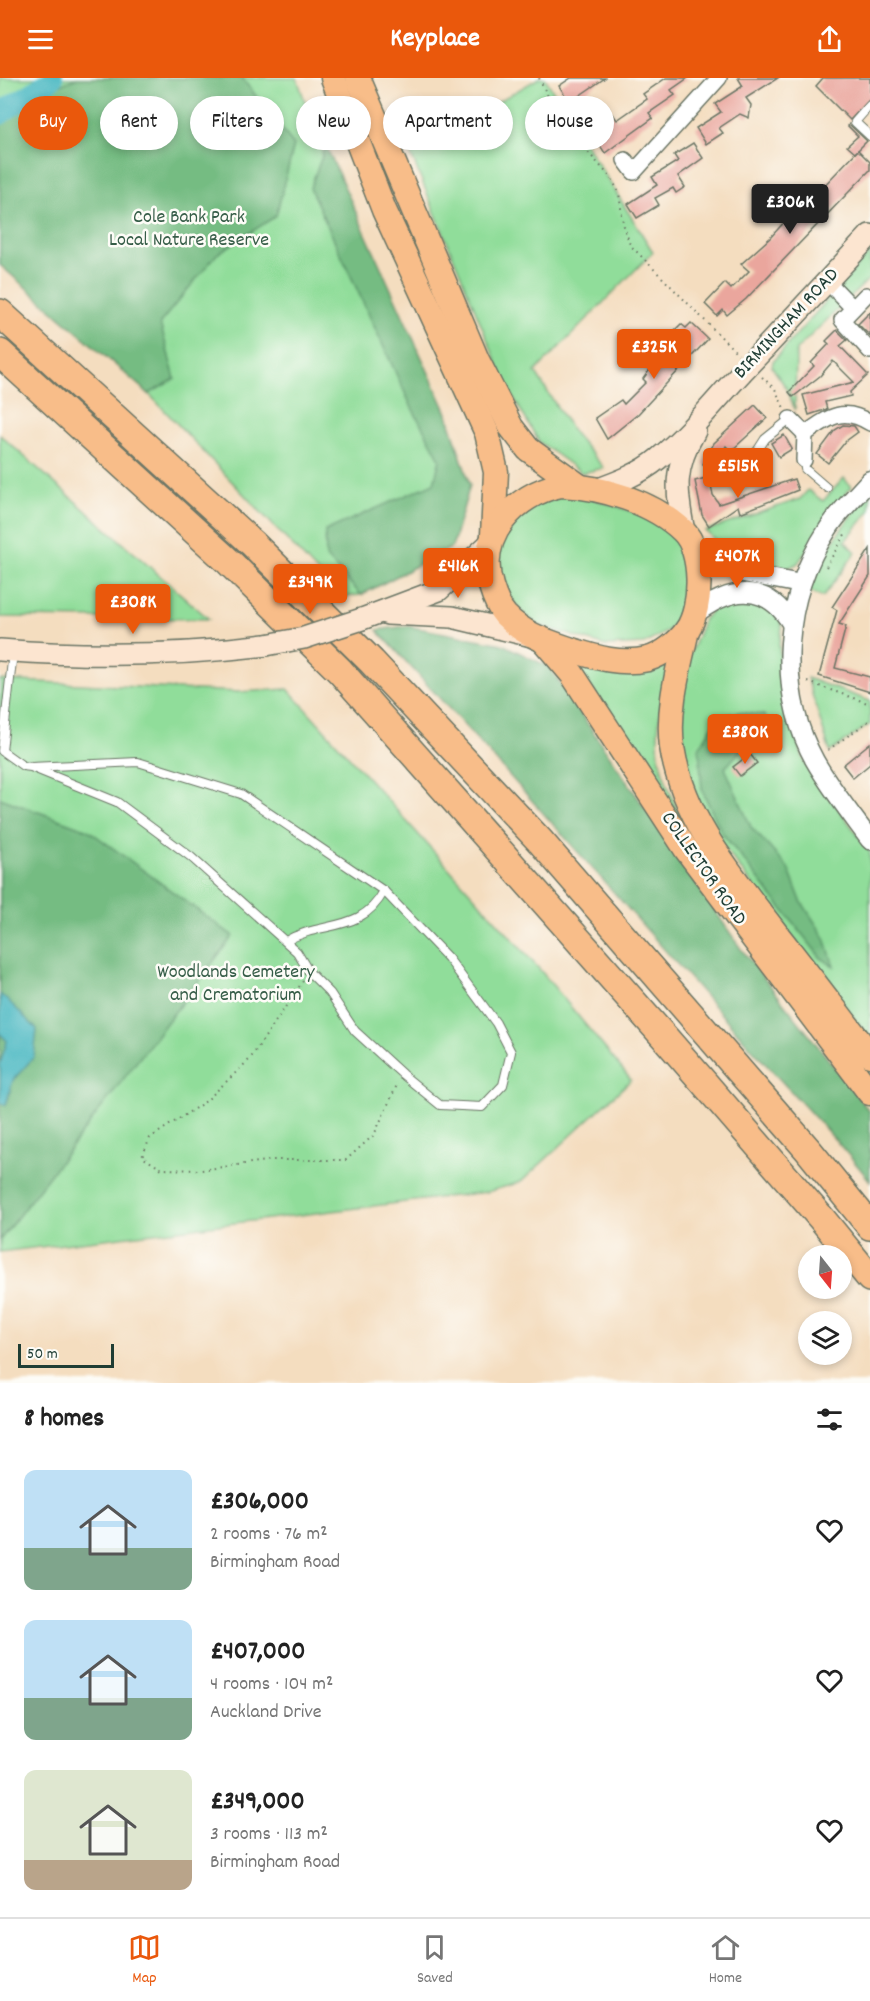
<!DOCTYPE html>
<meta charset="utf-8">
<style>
:root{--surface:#fff;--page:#f2f2f2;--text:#222;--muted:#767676;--line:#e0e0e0;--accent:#ea580c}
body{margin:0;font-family:Dekko,sans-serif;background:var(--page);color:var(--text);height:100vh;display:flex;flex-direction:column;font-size:22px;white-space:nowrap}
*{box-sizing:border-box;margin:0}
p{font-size:20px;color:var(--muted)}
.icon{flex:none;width:33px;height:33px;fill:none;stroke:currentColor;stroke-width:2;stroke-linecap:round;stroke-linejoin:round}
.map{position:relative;height:1305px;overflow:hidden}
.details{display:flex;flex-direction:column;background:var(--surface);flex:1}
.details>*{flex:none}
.top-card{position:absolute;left:18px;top:18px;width:834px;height:54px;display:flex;gap:12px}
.needle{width:39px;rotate:163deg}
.buttons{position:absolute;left:798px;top:1167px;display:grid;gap:12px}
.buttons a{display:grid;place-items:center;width:54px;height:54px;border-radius:50%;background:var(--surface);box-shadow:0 3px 9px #0003;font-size:30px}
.scale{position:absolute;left:18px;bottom:15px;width:96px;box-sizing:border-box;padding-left:6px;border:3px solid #1f3d34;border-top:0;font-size:16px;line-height:21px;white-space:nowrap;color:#1f3d34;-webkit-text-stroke:4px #fdfcf7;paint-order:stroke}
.price{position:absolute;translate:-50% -51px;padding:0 14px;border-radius:6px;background:var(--accent);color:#fff;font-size:20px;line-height:39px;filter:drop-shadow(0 2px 3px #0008)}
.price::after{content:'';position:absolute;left:50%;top:36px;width:18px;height:14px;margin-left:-9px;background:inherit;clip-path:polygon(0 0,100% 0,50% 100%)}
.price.current{background:#222;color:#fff}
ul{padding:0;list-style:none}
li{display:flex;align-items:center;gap:18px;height:150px;padding:0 24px}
li span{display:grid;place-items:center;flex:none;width:168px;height:120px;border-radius:12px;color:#555}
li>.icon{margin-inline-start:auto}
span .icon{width:72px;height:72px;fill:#fffc;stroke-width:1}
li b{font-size:26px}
h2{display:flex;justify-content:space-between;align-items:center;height:72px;padding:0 24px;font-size:26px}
.pill{padding:0 21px;border-radius:27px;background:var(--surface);box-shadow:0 3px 9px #0003;font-size:21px;line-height:54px}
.pill.current{background:var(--accent);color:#fff}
header{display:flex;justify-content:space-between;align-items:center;height:78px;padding:0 24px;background:var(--accent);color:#fff;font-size:27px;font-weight:700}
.tab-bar{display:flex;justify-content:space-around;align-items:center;height:84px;border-top:2px solid var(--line);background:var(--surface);font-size:16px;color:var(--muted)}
.tab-bar a{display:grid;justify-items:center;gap:3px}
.tab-bar .current{color:var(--accent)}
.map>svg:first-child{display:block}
.green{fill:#90dd9a;stroke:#588d67;stroke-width:1.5}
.forest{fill:#74bc82;stroke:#4a7c5b;stroke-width:1.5}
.water{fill:#4ab8c2;stroke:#347a7b;stroke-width:1.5}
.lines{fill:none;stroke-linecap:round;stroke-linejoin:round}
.river{stroke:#4ab8c2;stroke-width:22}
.building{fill:#eaa69d}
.service-casing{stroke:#6a7565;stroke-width:10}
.minor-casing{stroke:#6a7565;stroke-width:18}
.tertiary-casing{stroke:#6a7565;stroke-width:21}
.secondary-casing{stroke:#6a7565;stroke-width:24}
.trunk-casing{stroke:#6a7565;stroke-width:27}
.motorway-casing{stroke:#6a7565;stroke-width:30}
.path{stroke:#6a7565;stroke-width:2;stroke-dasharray:1.5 4.5;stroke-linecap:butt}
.service{stroke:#fff;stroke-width:8}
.minor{stroke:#fff;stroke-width:15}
.tertiary{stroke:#fff;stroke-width:18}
.secondary{stroke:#fce5d0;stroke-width:21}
.trunk{stroke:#f8bd89;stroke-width:24}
.motorway{stroke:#f8bd89;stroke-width:27}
.secondary-bridge-casing{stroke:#6a7565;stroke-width:24;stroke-linecap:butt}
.secondary-bridge{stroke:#fce5d0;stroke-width:21}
.labels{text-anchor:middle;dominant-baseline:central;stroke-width:5;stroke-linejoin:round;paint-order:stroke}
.park-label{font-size:20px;fill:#365d48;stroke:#fdfcf7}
.street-label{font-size:20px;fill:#1f3d34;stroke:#fdfcf7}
</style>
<header><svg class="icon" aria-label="menu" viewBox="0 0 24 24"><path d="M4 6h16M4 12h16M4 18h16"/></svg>Keyplace<svg class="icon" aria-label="share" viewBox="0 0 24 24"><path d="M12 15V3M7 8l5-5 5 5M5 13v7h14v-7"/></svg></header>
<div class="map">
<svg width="870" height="1305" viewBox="0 0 870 1305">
<rect width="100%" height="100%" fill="#fdfcf7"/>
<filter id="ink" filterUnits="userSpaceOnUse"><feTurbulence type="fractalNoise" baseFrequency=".0167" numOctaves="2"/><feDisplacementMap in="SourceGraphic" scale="12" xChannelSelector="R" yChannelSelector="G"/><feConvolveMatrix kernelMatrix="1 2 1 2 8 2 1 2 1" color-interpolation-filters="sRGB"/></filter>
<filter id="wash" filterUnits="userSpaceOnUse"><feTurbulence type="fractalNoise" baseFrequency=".008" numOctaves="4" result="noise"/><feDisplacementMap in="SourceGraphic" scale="24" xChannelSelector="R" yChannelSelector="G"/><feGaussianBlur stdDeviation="1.35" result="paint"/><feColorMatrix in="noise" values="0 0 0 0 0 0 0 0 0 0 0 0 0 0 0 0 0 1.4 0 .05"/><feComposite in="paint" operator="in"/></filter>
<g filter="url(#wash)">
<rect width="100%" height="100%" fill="#f4ddbf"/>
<g class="green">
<polygon points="0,0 297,0 323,76 446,333 470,407 452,469 361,517 341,519 149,316 0,187"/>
<polygon points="539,0 545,0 653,174 535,294 573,354 604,390 582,395 539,364 506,307 410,74"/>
<polygon points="870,174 870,200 796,272 795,332 785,308 772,289 773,283"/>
<polygon points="0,357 209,541 0,539"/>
<path d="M844,400L851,409L798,485C761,509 732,476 705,453L800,421L808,412L823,423Z"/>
<polygon points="870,410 870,433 845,463 856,474 823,519 807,513 817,486"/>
<polygon points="570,413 652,440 673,455 686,478 688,501 681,539 666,554 644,566 606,568 536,546 522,534 502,511 498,489 499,464 523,430"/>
<polygon points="744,519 778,535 782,549 779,566 783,621 804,683 870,774 870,961 711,752 698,725 682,669 683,594 704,541 716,528"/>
<path d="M670,580C665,608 657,639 658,668C660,695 673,720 682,744L573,583Z"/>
<polygon points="807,600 870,623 870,646 830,674"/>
<polygon points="0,602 238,614 288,611 541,893 631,1002 521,1104 487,1114 0,1174"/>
</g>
<g class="forest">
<polygon points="77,0 242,0 294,67 276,138 217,176 160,245 175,301 149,316 0,187 0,36 13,25"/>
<polygon points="326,68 446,333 470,407 452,469 361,517 326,479 325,453 434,405 440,381 412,330 310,110"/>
<path d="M407,548L502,566L549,589L741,871L870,1034V1103C828,1050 780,1004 737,954C618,819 499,684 377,552Z"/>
<polygon points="739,634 764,637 774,651 743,670 725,690 751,749 788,790 801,823 825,860 834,888 821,880 722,755 702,712 699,670 718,639"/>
<polygon points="0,720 88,752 233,858 0,1162"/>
</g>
<path class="water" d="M0,916C14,926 24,940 37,951L34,979L13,1002L6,1027L0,1025V986L7,963L0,956Z"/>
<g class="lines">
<path class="river" d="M0,36C17,22 37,16 52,0"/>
</g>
<g id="blocks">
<g class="building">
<polygon points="571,0 605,0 573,22 571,18 567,20 559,8"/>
<polygon points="666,0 688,0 671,12 675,17 649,35 653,40 605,75 594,59 606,51 602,44 613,36 617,42 647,21 643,16"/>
<polygon points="738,0 778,0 746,20 751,27 749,40 740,36 719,50 723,55 706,66 696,50 721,34 715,26 743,8"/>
<polygon points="823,0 870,0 870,21 850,42 816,8"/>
<polygon points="849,46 867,63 855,75 847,68 858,58 848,48"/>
<polygon points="693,65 703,80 678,98 685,109 676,115 673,110 655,120 659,127 637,140 628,126 657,107 652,99 678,83 674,77"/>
<polygon points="858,72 870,84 870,92 746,221 727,237 723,232 717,238 705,226 725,205 731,211 749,193 741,186 770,160 795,132 799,136 812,121 808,117 815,109 819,113"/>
<polygon points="870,234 870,258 858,246"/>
<polygon points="691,245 708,261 638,336 607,361 595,340 621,322 624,326 646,304 643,301 648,294 679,263 671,256 681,246 686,250"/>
<polygon points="837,252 847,262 840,268 868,297 850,314 851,318 825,324 827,331 809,337 803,317 854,304 833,283 820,298 793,319 789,314 814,288 811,285 829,266 826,263"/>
<polygon points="755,327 767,340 731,373 726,368 714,391 703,386 714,365"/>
<polygon points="843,347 854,348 858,354 846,363 828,385 817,376 835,352"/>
<polygon points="784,357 792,371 779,379 771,365"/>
<polygon points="709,399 713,417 719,426 794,401 798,412 740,435 738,428 709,448 702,437 695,403"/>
<polygon points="870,471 870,498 839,546 846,548 835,590 870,599 870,614 819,598 837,532 832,529"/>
<polygon points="870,665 870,686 853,700 843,687"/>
<polygon points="750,676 757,685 740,698 733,689"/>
</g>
</g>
</g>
<g filter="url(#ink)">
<use href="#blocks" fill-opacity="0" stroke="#6a7565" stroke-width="1.5"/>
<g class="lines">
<g class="service-casing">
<g id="service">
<polyline points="870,27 855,44 870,58"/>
<polyline points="804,382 805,391 827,410"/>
<polyline points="738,403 765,361 790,341"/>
<polyline points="13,574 2,673 23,688 31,689 138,684 241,716 384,813 448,880 496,945 511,974 503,1007 482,1029 440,1027 402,996 355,953 330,915 309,894 297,874 191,779 117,724 31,689"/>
<path d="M286,863C322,842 361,856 384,813"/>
</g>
</g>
<g class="minor-casing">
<g id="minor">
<polyline points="625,82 634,94 719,0"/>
<polyline points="827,203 853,230"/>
<polyline points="866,217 842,242 870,273"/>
<path d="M790,341L805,356C829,339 843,328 870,345"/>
<polyline points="804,382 805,356"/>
</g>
</g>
<g class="tertiary-casing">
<g id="tertiary">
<path d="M870,402C856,418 839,433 828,451C784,518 775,611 815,683C831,711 851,736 870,762"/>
<polyline points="692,465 744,495 801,506"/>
<path d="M693,538C728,510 764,502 791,545"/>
</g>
</g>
<g class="secondary-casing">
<g id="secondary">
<polyline points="764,271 870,157"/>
<path d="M596,412C618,404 640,396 658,381C689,356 714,324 741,295"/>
<path d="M684,454C676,412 673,391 695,353"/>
<polyline points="387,536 452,539 528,557"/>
<polyline points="362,541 439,512 489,466"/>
<path d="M0,572C90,579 177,578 266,567"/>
</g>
</g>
<g class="trunk-casing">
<g id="trunk">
<polyline points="333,0 384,132 487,355 496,394 493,457"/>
<polyline points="358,0 477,282 511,349 528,371 579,408"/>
<path d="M561,407C602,409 653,424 683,453C703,472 703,529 687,552C679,564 662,577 648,581C621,587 597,580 572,572C546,563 524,557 505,537C498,529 494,518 491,508C476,459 514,416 561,407Z"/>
<path d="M687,552C679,589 667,630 672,669C683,742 735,801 778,858C809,897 839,937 870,977"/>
<polyline points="543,562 572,596 686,771 870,1015"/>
</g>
</g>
<g class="motorway-casing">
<g id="motorway">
<polyline points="0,235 252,465 372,584 541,764 809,1073 870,1148"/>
<polyline points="0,275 229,484 340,593 667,962 822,1141 870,1200"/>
</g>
</g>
<g class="path">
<polyline points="539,0 560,43 612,101 619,115 623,145 630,167 738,276"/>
<polyline points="762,299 775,311 784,330"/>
<polyline points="826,489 847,453"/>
<polyline points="808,604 870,626"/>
<polyline points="828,672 870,642"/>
<polyline points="303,903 250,981 206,1023 150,1060 142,1079 162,1091 201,1092 273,1082 346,1082 374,1057 397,1007"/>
</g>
<use href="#service" class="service"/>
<use href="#minor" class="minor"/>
<use href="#tertiary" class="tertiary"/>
<use href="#secondary" class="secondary"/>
<use href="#trunk" class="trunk"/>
<use href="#motorway" class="motorway"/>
<g class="secondary-bridge-casing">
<g id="secondary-bridge">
<polyline points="741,295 764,271"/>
<polyline points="266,567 304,560 362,541"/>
</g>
</g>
<use href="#secondary-bridge" class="secondary-bridge"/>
</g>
</g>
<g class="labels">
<g class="park-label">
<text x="189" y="140">Cole Bank Park<tspan x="189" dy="23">Local Nature Reserve</tspan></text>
<text x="236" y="895">Woodlands Cemetery<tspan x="236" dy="23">and Crematorium</tspan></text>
</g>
<g class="street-label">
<text transform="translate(787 246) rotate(-47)">BIRMINGHAM ROAD</text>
<text transform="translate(703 791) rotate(55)">COLLECTOR ROAD</text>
</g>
</g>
</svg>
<div class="buttons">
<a><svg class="needle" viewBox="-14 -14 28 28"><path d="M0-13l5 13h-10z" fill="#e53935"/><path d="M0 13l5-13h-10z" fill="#767676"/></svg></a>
<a><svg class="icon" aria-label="layers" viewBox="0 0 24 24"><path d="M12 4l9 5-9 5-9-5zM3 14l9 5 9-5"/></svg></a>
</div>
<div class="scale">50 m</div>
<b class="price current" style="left:790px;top:157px">£306K</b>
<b class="price" style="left:654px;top:302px">£325K</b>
<b class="price" style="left:738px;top:421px">£515K</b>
<b class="price" style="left:737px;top:511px">£407K</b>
<b class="price" style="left:458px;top:521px">£416K</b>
<b class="price" style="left:310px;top:537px">£349K</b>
<b class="price" style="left:133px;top:557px">£308K</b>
<b class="price" style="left:745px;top:687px">£380K</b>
<div class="top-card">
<a class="pill current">Buy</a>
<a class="pill">Rent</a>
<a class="pill">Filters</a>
<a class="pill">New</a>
<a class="pill">Apartment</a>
<a class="pill">House</a>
</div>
</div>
<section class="details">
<h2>8 homes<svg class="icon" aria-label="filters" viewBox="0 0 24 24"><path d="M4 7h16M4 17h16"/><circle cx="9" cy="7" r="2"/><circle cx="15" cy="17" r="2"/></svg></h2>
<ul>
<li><span style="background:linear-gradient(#bfe0f5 65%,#7fa58c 0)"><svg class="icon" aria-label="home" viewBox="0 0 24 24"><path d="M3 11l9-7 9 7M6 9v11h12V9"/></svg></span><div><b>£306,000</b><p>2 rooms · 76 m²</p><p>Birmingham Road</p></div><svg class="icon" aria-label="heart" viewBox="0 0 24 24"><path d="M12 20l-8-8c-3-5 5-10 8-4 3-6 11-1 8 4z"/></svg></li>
<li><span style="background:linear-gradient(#bfe0f5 65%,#7fa58c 0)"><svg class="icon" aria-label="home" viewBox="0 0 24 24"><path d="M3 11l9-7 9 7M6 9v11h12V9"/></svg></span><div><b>£407,000</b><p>4 rooms · 104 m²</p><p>Auckland Drive</p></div><svg class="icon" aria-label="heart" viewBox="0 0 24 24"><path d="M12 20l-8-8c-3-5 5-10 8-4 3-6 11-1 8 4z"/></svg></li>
<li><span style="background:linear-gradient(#dfe7d0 75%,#b9a48a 0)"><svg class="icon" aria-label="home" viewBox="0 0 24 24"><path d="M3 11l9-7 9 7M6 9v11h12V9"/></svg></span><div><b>£349,000</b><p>3 rooms · 113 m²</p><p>Birmingham Road</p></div><svg class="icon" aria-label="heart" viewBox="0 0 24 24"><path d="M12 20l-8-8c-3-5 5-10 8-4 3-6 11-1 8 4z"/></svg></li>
</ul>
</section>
<nav class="tab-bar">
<a class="current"><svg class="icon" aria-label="map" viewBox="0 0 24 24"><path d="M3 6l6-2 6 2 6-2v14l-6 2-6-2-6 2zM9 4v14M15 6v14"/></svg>Map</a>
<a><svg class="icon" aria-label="saved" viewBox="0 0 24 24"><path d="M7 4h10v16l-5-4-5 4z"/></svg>Saved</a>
<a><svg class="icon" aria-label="home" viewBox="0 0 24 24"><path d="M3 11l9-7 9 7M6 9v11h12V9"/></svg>Home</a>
</nav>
